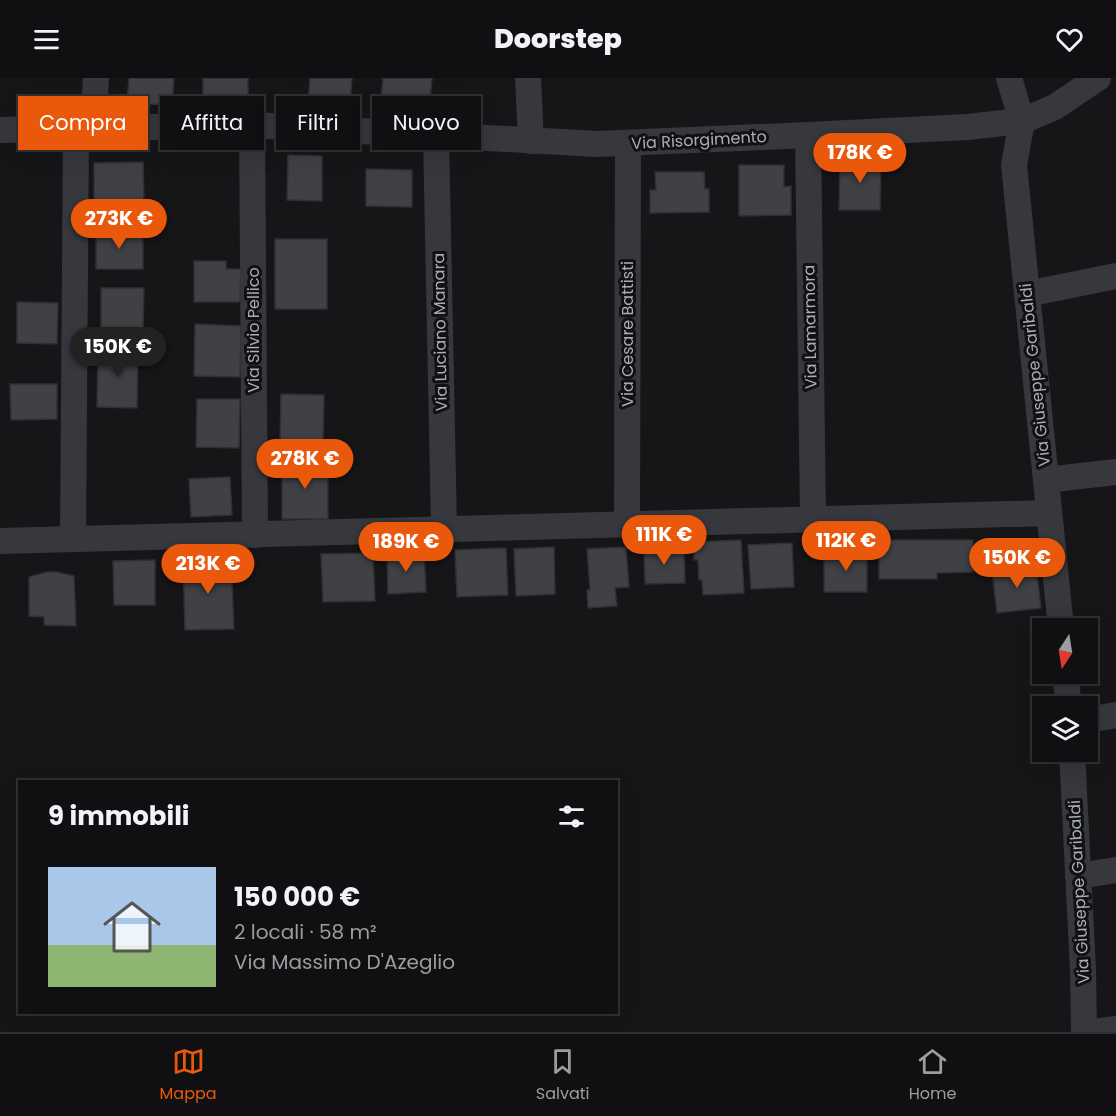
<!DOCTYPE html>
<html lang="it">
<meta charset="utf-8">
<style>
:root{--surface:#101012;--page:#19191b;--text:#f1f3f6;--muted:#9c9d9f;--line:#303032;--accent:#ea580c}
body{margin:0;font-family:Poppins,sans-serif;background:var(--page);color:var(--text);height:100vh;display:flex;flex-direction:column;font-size:22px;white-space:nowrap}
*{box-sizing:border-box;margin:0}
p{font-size:20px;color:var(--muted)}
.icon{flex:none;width:33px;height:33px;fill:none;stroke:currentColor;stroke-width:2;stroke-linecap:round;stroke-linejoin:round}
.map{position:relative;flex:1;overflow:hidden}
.panel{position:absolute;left:18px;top:702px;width:600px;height:234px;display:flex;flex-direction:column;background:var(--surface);border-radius:0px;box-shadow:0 6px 24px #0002,0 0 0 2px var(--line)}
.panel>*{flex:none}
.banner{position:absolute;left:18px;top:18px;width:600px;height:54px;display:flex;gap:12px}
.needle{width:39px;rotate:192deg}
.buttons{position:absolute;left:1032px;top:540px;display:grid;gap:12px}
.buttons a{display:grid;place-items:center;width:66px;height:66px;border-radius:0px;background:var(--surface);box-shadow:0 6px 24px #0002,0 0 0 2px var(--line);font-size:30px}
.price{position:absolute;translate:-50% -51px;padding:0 14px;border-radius:21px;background:var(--accent);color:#fff;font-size:20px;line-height:39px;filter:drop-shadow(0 2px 3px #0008)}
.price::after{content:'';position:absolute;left:50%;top:36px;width:18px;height:14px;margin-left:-9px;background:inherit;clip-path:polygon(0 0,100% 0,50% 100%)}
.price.current{background:#222;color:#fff}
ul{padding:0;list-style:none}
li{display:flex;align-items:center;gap:18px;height:150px;padding:0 30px}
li+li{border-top:2px solid var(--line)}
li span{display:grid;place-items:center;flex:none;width:168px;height:120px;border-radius:0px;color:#555}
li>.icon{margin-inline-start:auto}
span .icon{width:72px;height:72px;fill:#fffc;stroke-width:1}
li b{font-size:26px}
h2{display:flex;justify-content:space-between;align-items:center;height:72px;padding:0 30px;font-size:26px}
.tag{padding:0 21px;border-radius:0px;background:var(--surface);box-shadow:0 6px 24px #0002,0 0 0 2px var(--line);font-size:21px;line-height:54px}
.tag.current{background:var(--accent);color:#fff}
header{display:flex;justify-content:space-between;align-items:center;height:78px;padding:0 30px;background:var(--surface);font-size:27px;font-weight:800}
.menu{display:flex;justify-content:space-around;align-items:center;height:84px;border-top:2px solid var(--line);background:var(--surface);font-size:16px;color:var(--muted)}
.menu a{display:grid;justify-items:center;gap:3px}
.menu .current{color:var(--accent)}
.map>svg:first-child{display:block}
.building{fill:#404145;stroke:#303034;stroke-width:1.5}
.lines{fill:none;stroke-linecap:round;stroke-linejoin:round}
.minor{stroke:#37383d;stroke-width:26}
.labels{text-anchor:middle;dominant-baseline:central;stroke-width:6;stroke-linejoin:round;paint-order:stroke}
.street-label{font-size:16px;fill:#a8adb8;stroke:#111113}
</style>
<header><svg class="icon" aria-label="menu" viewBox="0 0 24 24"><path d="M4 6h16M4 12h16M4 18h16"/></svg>Doorstep<svg class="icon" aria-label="heart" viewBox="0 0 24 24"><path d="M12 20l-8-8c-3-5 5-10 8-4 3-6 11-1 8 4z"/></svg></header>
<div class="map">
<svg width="1116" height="954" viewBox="0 0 1116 954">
<rect width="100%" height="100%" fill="#161618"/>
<g class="building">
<polygon points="129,0 174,0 172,27 127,25"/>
<polygon points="203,0 248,0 248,22 203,21"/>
<polygon points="310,0 352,0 349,40 307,37"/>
<polygon points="383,0 432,0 429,36 380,32"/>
<polygon points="288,77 322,78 322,123 287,122"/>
<polygon points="840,81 881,81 880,132 839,132"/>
<polygon points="143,84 144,125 94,126 94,85"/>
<polygon points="739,87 784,87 784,109 791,108 791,137 739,138"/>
<polygon points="366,91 412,92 412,129 366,128"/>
<polygon points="655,94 704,94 705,111 709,111 709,134 650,135 650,112 656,112"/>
<rect x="96" y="152" width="47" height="39"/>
<rect x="275" y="161" width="52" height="70"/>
<polygon points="194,183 226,183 226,191 241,191 240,224 194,224"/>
<polygon points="101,210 144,210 143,251 101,251"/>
<polygon points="17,224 58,225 57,266 17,265"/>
<polygon points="195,246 241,248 240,299 194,298"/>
<polygon points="98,270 138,270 137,330 97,329"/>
<polygon points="10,306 57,306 57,341 11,342"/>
<polygon points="281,316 324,317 323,367 280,366"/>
<polygon points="197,321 240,321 239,370 196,369"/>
<rect x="282" y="384" width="46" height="57"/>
<polygon points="230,399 232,437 191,439 189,401"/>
<polygon points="741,462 744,515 703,517 702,502 699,502 698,482 694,482 693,464"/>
<polygon points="879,462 973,462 973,494 937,495 937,501 879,501"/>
<polygon points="792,465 794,509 751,511 748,467"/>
<polygon points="554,469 555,516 516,518 514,471"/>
<polygon points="626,469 629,509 615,510 617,528 588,530 587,512 590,512 587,471"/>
<polygon points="684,469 685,505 645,506 644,470"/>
<polygon points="506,470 508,517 457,519 455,472"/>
<polygon points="424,473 426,514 388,516 387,475"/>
<rect x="824" y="473" width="43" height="41"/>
<polygon points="373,475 375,523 323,524 321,476"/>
<polygon points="231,481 234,551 185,552 183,482"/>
<polygon points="155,482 155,527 114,527 113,483"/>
<polygon points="1036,487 1041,530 997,535 992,492"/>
<polygon points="46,494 57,494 74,498 76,548 44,547 44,539 29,538 29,499"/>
</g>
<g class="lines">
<g class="minor">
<polyline points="528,0 531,63"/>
<polyline points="1009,0 1022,43 1014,87 1061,550"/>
<polyline points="252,47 255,457"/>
<polyline points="93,51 96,0"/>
<polyline points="0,52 252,47 597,66 808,57 967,49 1022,43 1055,29 1098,0"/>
<polyline points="808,57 813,441"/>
<polyline points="436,58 444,451"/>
<polyline points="1027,216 1116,198"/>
<polyline points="1046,402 1116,394"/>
<polyline points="627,446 628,65"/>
<polyline points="73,461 76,51"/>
<polyline points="0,463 1049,435"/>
<polyline points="1065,596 1069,628"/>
<polyline points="1088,642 1116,637"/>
<polyline points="1072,674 1083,892 1084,954"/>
<polyline points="1078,798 1116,792"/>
<polyline points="1094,954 1116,951"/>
</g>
</g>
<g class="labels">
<g class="street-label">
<text transform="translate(699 62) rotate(-3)">Via Risorgimento</text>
<text transform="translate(810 249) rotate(-91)">Via Lamarmora</text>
<text transform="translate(253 252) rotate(-90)">Via Silvio Pellico</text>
<text transform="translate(440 254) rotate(-91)">Via Luciano Manara</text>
<text transform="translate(627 256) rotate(-90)">Via Cesare Battisti</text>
<text transform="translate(1035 297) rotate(-96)">Via Giuseppe Garibaldi</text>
<text transform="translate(1079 814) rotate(-93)">Via Giuseppe Garibaldi</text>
</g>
</g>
</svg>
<div class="buttons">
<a><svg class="needle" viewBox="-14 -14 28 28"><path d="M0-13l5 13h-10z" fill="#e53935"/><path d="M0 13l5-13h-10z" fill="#9c9d9f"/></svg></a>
<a><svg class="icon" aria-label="layers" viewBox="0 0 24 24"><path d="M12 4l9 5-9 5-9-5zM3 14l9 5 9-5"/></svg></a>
</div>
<b class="price" style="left:860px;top:106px">178K €</b>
<b class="price" style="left:119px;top:172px">273K €</b>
<b class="price current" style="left:118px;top:300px">150K €</b>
<b class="price" style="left:305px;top:412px">278K €</b>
<b class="price" style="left:664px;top:488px">111K €</b>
<b class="price" style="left:846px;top:494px">112K €</b>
<b class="price" style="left:406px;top:495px">189K €</b>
<b class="price" style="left:1017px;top:511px">150K €</b>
<b class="price" style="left:208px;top:517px">213K €</b>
<div class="banner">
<a class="tag current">Compra</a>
<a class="tag">Affitta</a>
<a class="tag">Filtri</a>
<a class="tag">Nuovo</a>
</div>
<section class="panel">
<h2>9 immobili<svg class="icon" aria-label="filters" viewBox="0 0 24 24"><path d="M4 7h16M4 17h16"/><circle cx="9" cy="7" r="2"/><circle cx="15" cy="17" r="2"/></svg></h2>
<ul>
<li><span style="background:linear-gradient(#a9c7e8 65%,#8fb573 0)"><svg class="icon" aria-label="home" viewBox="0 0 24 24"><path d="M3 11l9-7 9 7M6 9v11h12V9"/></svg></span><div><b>150 000 €</b><p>2 locali · 58 m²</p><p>Via Massimo D'Azeglio</p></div></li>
</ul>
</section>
</div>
<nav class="menu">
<a class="current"><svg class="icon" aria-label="map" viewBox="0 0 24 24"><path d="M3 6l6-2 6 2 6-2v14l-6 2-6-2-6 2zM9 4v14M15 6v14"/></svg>Mappa</a>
<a><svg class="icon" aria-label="saved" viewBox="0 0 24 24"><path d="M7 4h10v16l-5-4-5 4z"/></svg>Salvati</a>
<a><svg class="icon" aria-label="home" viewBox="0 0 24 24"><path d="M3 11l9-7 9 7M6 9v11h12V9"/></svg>Home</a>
</nav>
